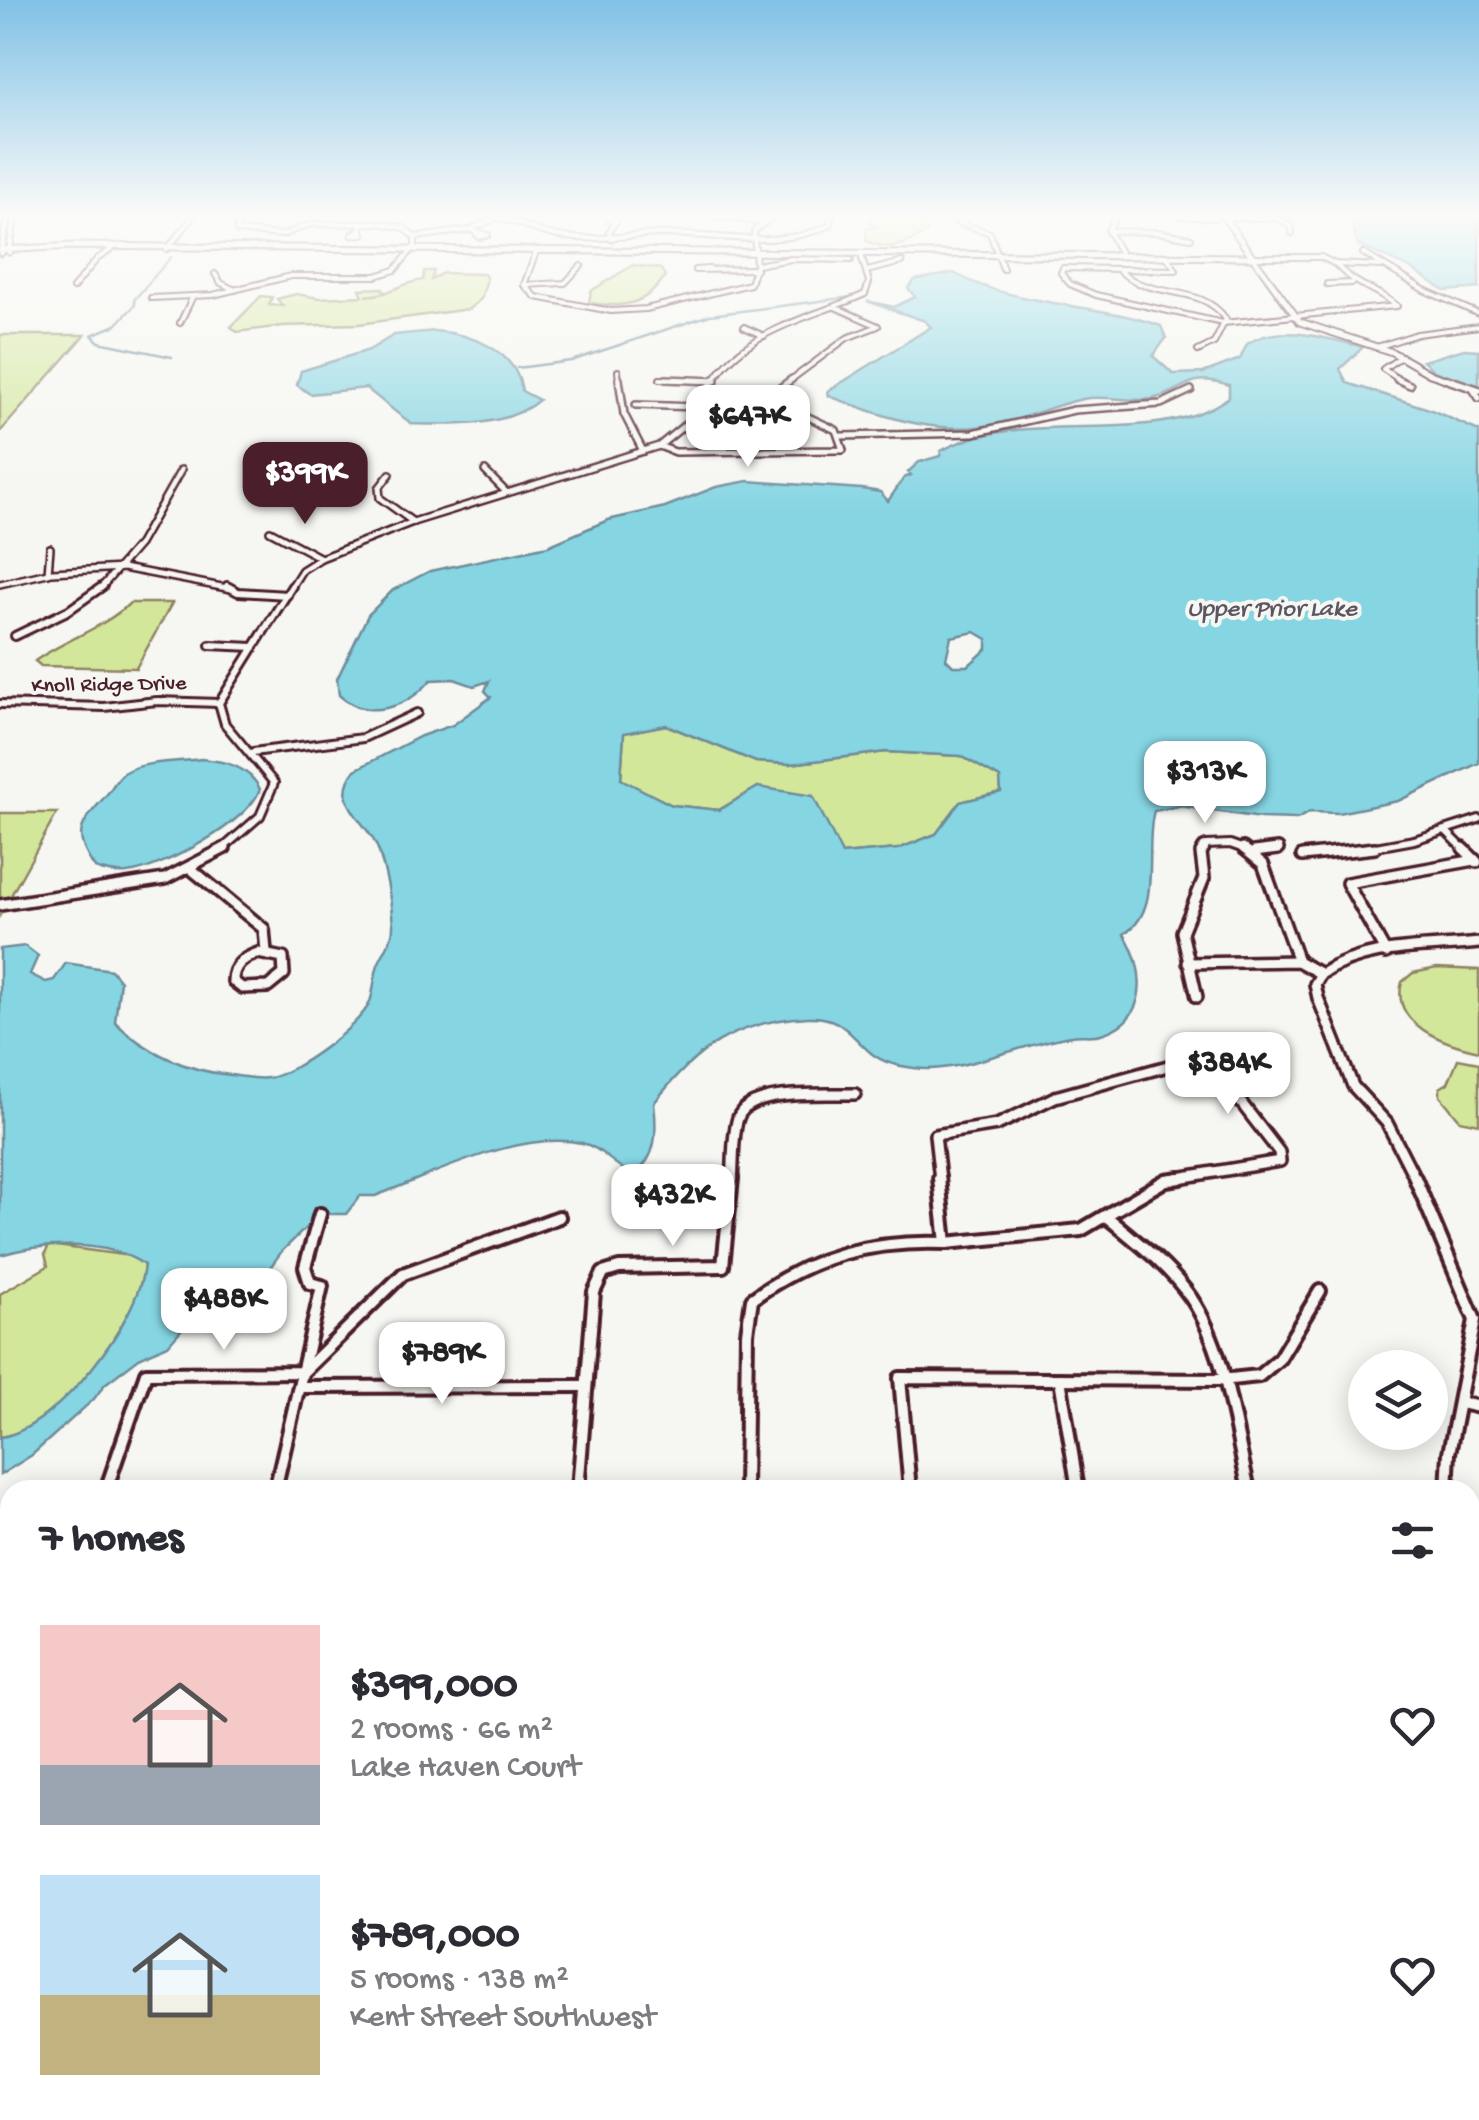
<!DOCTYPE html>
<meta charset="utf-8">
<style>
:root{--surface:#fff;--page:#f7f7f7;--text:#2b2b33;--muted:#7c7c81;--accent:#4a1f2b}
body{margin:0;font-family:"Gochi Hand",sans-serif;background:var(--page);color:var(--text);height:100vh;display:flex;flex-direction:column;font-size:38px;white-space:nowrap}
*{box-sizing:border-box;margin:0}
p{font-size:32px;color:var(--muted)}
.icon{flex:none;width:55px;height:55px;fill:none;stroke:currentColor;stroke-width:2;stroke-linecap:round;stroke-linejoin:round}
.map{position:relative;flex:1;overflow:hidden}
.sheet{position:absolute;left:0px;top:1480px;width:1480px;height:640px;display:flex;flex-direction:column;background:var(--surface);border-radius:30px 30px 0 0;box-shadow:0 5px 25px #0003}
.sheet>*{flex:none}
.tools{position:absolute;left:1348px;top:1350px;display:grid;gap:20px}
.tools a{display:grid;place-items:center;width:100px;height:100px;border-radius:50%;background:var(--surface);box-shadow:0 5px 25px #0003;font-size:50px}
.price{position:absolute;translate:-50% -85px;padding:0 22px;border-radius:20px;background:#fff;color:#222;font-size:32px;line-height:65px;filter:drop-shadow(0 2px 5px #0008)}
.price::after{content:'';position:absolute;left:50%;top:60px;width:30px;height:22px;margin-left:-15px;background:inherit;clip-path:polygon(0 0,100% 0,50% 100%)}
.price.selected{background:var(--accent);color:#fff}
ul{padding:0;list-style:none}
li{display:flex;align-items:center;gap:30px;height:250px;padding:0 40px}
li span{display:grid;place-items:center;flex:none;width:280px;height:200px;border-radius:0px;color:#555}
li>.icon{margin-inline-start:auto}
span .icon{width:120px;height:120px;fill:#fffc;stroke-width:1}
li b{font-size:42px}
h2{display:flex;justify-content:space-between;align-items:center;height:120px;padding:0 40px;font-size:42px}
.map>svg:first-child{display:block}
.green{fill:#d3e79b;stroke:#8e8363;stroke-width:2.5}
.water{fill:#86d5e3;stroke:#6e8c99;stroke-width:2.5;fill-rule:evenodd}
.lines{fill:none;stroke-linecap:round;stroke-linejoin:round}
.stream{stroke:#6e8c99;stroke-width:2.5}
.minor-far5-casing{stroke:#4a1f2b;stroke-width:8}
.minor-far4-casing{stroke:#4a1f2b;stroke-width:10}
.minor-far3-casing{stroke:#4a1f2b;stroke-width:12}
.minor-far2-casing{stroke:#4a1f2b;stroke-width:16}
.minor-far1-casing{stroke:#4a1f2b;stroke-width:18}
.minor-casing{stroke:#4a1f2b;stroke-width:21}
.tertiary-far1-casing{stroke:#4a1f2b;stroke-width:9}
.tertiary-casing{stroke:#4a1f2b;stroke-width:22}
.secondary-far1-casing{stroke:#4a1f2b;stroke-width:9}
.secondary-casing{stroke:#4a1f2b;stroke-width:11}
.minor-far5{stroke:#f6f6f2;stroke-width:4}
.minor-far4{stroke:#f6f6f2;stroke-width:5}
.minor-far3{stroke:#f6f6f2;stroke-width:6}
.minor-far2{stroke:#f6f6f2;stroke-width:9}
.minor-far1{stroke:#f6f6f2;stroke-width:10}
.minor{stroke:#f6f6f2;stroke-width:14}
.tertiary-far1{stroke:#f6f6f2;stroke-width:5}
.tertiary{stroke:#f6f6f2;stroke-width:15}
.secondary-far1{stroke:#f6f6f2;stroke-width:5}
.secondary{stroke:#f6f6f2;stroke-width:6}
.labels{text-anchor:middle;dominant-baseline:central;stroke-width:8;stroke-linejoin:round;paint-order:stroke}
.far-street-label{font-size:22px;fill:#4a1f2b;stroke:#f6f6f2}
.far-water-label{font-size:25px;font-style:italic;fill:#5c5662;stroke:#f6f6f2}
</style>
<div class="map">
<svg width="1479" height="2120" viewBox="0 0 1479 2120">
<rect width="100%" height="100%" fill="#f6f6f2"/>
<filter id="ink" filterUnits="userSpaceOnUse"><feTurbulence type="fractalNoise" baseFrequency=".01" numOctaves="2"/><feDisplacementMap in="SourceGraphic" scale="20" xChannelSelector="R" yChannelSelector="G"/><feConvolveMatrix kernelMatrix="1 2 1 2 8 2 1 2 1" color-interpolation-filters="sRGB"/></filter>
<g filter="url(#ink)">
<g class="green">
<path d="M872,216H918L928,232C906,243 895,253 866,241L867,229L878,227L870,224Z"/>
<path d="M633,265L661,269L665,276C646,306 622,308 589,303L591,291Z"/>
<path d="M424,271H434L431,280L443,273L484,274L487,279L481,299L469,309L359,324L282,326L237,332L231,327L261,296L272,297L269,305L283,306L277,299L296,294L319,298L363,296L360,289L382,288L385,293L366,296C388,296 400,283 423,280Z"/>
<polygon points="0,335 85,335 0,432"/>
<path d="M130,603H172L136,668L41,666L35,661C64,640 104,628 130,603Z"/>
<polygon points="666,725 756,762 790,764 886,752 961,756 1000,778 1001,792 960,802 936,834 898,849 841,854 758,787 719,810 672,805 621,780 624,733"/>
<polygon points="0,813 57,813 0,915"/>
<path d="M1437,968L1479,970V1051C1447,1044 1390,1026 1402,982L1413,973Z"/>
<polygon points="1458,1059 1479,1063 1479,1124 1460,1120 1440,1096 1440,1088 1448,1083"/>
<path d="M49,1245L131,1256L144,1265C140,1320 56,1430 0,1437V1294L48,1266L45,1254Z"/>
<polygon points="20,2110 238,2110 235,2120 17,2120"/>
</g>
<g class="water">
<polygon points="1349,216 1479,216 1479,288 1445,291 1410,268 1358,245"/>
<path d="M954,273C1015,307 1094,302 1161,326L1166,338L1153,356L1173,374L1203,373L1240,359L1247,344C1279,322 1328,339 1363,347L1340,369L1347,383L1429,409L1479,431V763L1398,801L1338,813L1310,812L1297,819L1261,818L1180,806L1154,811C1143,847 1164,910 1124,934C1146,969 1150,1020 1101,1034C1092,1037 1080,1034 1071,1036C1056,1038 1041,1043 1026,1047C991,1056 951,1073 914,1068C899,1066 883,1063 871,1053C848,1034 843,1016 808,1017C735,1021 697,1048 654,1103C657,1129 658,1158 634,1174C614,1168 602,1147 582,1143C518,1130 435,1174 375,1196H360L346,1214H320L282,1251L253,1291L226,1306L194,1315L168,1345L139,1358L105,1384L94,1399L32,1455L0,1475V1437C56,1430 140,1320 144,1265C109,1239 40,1243 0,1255V949L25,946L38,956L30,974L46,982L54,980L66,963L111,970L120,981L115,1022C145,1052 187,1071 230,1075C241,1076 256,1080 268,1078C293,1075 360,1026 370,1002C374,991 374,977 378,965C384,950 394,940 393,924C391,899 386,872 378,849C368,821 329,803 355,770L421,736L453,725L491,697L485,691L489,681L474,686L454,679L431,680C408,707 368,722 339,695L337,679L368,615L393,590L430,571L548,546L608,520L665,507L716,487L748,481L862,489L880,492L888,501L904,478L911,475L908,472L919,462L940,456L941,451C1020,405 1157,451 1229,397V385C1184,371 1188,392 1151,399C1130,402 1109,396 1089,398C1061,402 1035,415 1008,422C941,438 891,419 829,396L828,391L931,327L925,321L867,301L894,307L915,297L908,288L915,280ZM975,632L987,639V649L968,666H953L946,659L951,637ZM666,725L756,762L790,764L886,752L961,756L1000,778L1001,792L960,802L936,834L898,849L842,854L813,796L758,787L719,810L672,805L621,779L624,733Z"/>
<path d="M435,331C472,334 516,350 522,391L539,400C507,428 451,425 411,424L366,388L310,394L297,385L301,371L369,350L394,335Z"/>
<polygon points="1464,349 1479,350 1479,386 1434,371 1423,361"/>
<path d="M201,759C225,761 248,766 260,789C251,821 160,870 127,873C115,874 106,872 95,868C69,831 83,823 108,793C114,785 119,774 129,770C149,761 179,762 201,759Z"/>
</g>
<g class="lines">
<g class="stream">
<polyline points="171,257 134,300 135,305 116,325 92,335 99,342 172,357"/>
<polyline points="517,368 571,361 710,315 851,297"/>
</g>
<g class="minor-far5-casing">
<g id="minor-far5">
<polyline points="248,216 237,224 237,231 282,235 311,224 380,223 404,228 415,237"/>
<polyline points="708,216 765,222"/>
<polyline points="951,216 957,222 990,233 1003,269"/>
<polyline points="1116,216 1108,231 1121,254"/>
<polyline points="1181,216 1216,218"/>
<polygon points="618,217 614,224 608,218"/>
<path d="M499,218C520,222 538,233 559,236C592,242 627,235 660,234C717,233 777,251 830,225L831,216"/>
<polyline points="1224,218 1276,218 1291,226 1292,233"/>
<polygon points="360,229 363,234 352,235"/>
<polyline points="360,229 363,223"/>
<polyline points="473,231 488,235 479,237 475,232"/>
<polyline points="1108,231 1158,232 1191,238"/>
<polyline points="415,237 469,230 501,216"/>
<polyline points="611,239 609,232 614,224"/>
<polyline points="167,249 194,216"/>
<polyline points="536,252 524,285 536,297 611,311 646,309 750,284 756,265 754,231 774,216"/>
<polyline points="1363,253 1424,290 1479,314"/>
<path d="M1167,257L1176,270L1063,268L1061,273L1070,284L1096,295L1223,323L1397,306C1374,287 1358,288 1335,264"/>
<polyline points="1252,257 1321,257 1335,264 1381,266"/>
<polyline points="756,265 791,259 851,260"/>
<polyline points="709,269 695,270 756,269"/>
<path d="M1119,270C1150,301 1200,282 1226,319L1214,343L1198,351"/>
<polyline points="867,271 902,262"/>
<polyline points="215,274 221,283 235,290"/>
<polyline points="1327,284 1353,283"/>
<polyline points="524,285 565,283 581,266"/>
<polyline points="73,288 97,259 112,249"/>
<polyline points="151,298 213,295 291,276 376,276 395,270 415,246 415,237"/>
<polyline points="180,323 192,298"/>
<polyline points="744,327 764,336"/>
<polyline points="1377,347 1417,334 1479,326"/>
<polyline points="1402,356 1383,369 1403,382"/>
<polyline points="618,371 619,382"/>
<polyline points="660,379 715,381"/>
<path d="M713,382C746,328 812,318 865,294L869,282L861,255"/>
<polyline points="788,382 847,338 878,326 835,307"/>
</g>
</g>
<g class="minor-far4-casing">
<g id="minor-far4">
<polyline points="619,379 624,414 643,451"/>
<polyline points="666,379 715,381"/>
<polyline points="1397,379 1410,385"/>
<polyline points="1473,389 1479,398"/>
<polyline points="636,405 699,407"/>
<polyline points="755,423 787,407"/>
<polyline points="841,436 973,433 1074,410 1161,404 1191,390"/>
<polyline points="659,446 675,452 843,450 836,430 787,407 777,390 792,379"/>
<polyline points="485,471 506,492"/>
<polyline points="390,474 379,488 380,498 413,522"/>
<polyline points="270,531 321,558"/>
<polyline points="48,573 50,548"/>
<polyline points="0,584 52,572 123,568 232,589"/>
<polyline points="100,589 139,544 181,470"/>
<polyline points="290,589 302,570 321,558 413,522 659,446 686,424 714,379"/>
</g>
</g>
<g class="minor-far3-casing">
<g id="minor-far3">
<polyline points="227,586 238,592 287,595"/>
<polyline points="15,636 69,610 103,586"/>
<polyline points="210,645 254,647"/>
<polyline points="0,704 104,707 157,701 219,703"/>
<polyline points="253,752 363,738 417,713"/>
<polyline points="1447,832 1465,850"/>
<polyline points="221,850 260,816 274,783 225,724 219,703 292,586"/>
<polyline points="1203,850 1206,845 1230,844 1247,850"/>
<polyline points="1268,850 1278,849"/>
<polyline points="1359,850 1414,840 1479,819"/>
</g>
</g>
<g class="minor-far2-casing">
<g id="minor-far2">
<polyline points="1243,848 1263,864 1298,961"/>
<polyline points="1463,848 1477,862"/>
<polyline points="1254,852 1278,849"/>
<polyline points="1302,856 1375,848"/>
<polyline points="190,868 264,929 266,952"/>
<polyline points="0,905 165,879 225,848"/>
<path d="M258,953L283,958L284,974L268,987L242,988L233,981C233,965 244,958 258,953Z"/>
<polyline points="1386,953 1347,883 1475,860"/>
<path d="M1188,963L1298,961L1321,974C1368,944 1426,949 1479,943"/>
<polyline points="1321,974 1315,984 1318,998 1353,1086 1387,1123 1416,1180"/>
<polyline points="1197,997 1182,932 1204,878 1201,853 1204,848"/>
<path d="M732,1180C734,1161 732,1136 738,1118C748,1088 828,1095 855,1094"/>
<polyline points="940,1180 935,1135 997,1125 1055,1097 1175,1064 1204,1061 1216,1070 1279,1152 1280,1161 1166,1180"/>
</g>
</g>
<g class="minor-far1-casing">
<g id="minor-far1">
<polyline points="939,1178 946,1243"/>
<polyline points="1415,1178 1475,1320 1449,1453 1447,1490"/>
<path d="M1107,1217C1136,1241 1169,1266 1191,1298C1227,1352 1234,1428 1249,1490"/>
<polyline points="946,1243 1081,1230 1166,1180 1180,1178"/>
<polyline points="1060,1379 1078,1490"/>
<polyline points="300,1387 585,1386"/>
<polyline points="1461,1403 1479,1407"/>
<polyline points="106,1490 146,1373 303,1372 403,1274 559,1217"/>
<polyline points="275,1490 322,1286 310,1283 305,1267 320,1214"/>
<polyline points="578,1490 594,1292 603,1273 619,1268 723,1266 732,1178"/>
<path d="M745,1490L747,1333L752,1299C813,1255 872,1240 946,1243"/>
<polyline points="910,1490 900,1378 1221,1380 1259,1376 1279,1359 1320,1291"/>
<polyline points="0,1534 10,1534"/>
<polyline points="1470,1565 1479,1591"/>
</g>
</g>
<g class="minor-casing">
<g id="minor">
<polyline points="1470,1905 1479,1904"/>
<polyline points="1142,2110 1144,2120"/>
<polyline points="1368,2110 1371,2120"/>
<polyline points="575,2116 578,2120"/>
<polyline points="358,2120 360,2110"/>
<polyline points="792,2120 800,2110"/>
</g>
</g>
<g class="tertiary-far1-casing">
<g id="tertiary-far1">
<polyline points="0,250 73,246 1252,257"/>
<polyline points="9,252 15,216"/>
<polyline points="1,253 8,216"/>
</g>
</g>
<g class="tertiary-casing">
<g id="tertiary">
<polyline points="1470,1701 1479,1700"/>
<polyline points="0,1732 10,1732"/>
<polyline points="3,2120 10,2094"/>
</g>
</g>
<g class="secondary-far1-casing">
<polyline id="secondary-far1" points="1223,216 1300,322 1392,352 1430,374 1454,382"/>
</g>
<g class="secondary-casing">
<polyline id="secondary" points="1446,379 1479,390"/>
</g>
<use href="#minor-far5" class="minor-far5"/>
<use href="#minor-far4" class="minor-far4"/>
<use href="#minor-far3" class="minor-far3"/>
<use href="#minor-far2" class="minor-far2"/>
<use href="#minor-far1" class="minor-far1"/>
<use href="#minor" class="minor"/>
<use href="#tertiary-far1" class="tertiary-far1"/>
<use href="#tertiary" class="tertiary"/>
<use href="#secondary-far1" class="secondary-far1"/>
<use href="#secondary" class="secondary"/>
</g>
</g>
<linearGradient id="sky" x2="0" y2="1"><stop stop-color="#81c1e6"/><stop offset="0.42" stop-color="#fbfbf9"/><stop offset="1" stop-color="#fbfbf9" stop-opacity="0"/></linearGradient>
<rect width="1479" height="513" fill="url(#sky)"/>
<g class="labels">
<g class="far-street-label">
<text transform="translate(109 686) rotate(-1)">Knoll Ridge Drive</text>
</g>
<g class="far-water-label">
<text x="1272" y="610">Upper Prior Lake</text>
</g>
</g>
</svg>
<div class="tools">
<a><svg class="icon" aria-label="layers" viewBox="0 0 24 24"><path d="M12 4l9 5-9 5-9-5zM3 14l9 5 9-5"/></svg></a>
</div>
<b class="price" style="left:748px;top:470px">$647K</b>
<b class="price selected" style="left:305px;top:527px">$399K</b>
<b class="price" style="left:1205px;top:826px">$313K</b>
<b class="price" style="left:1228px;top:1117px">$384K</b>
<b class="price" style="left:673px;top:1249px">$432K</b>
<b class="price" style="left:224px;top:1353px">$488K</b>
<b class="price" style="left:442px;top:1407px">$789K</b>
<section class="sheet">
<h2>7 homes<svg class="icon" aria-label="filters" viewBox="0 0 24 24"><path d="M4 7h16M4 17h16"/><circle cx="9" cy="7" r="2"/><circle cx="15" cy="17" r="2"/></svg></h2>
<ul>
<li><span style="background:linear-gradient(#f6c9c9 70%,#9aa5b1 0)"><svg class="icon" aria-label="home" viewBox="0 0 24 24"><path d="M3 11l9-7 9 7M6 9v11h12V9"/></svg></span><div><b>$399,000</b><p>2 rooms · 66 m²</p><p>Lake Haven Court</p></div><svg class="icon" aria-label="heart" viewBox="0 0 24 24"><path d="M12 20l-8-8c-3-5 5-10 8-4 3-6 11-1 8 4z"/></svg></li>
<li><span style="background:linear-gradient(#bfe0f5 60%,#c2b280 0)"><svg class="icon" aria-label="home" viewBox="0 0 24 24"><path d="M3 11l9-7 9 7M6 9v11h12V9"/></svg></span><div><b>$789,000</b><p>5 rooms · 138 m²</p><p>Kent Street Southwest</p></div><svg class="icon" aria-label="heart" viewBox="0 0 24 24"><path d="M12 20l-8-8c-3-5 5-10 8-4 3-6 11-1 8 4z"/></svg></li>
</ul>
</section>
</div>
